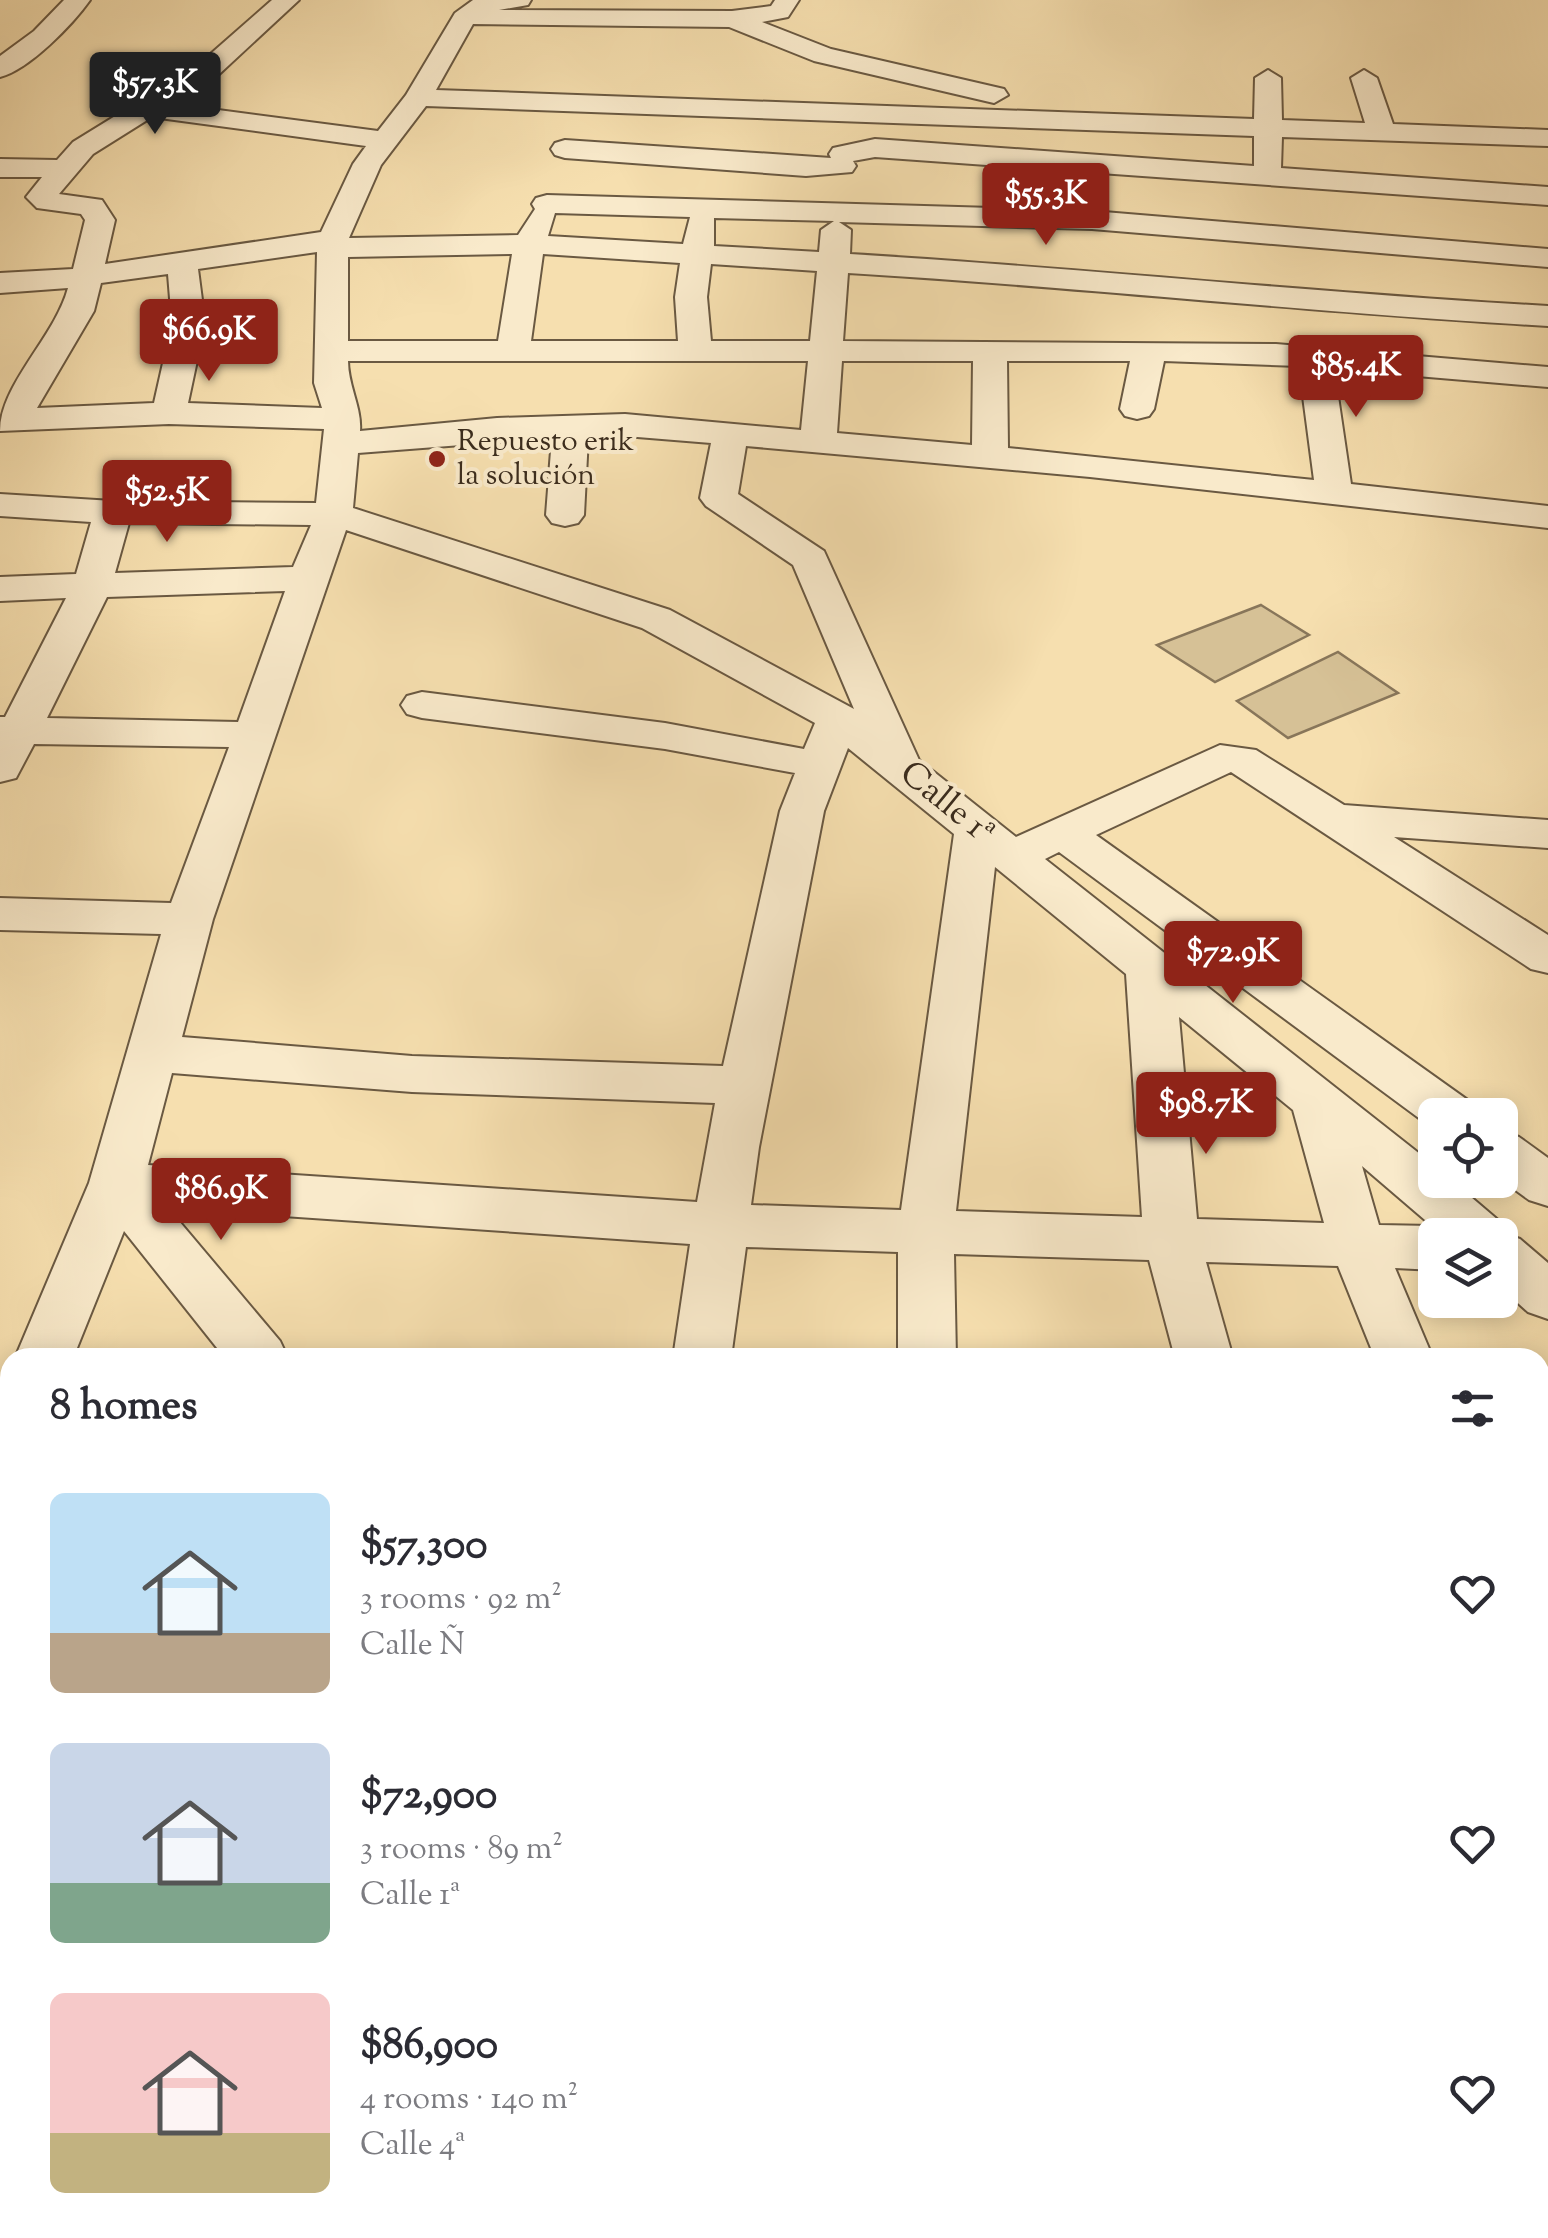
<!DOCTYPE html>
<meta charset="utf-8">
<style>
:root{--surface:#fff;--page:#f7f7f7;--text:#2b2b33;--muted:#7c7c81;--accent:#8f2418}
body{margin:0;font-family:"Sorts Mill Goudy",serif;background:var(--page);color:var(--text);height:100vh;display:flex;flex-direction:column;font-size:38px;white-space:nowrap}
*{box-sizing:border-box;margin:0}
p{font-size:32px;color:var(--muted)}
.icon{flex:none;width:55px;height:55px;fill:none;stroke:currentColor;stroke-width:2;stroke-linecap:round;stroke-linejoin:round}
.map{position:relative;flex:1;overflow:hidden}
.details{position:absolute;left:0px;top:1348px;width:1550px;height:892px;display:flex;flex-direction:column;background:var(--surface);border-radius:30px 30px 0 0;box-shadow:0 5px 25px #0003}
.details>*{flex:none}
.controls{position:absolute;left:1418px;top:1098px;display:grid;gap:20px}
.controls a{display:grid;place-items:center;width:100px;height:100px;border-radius:15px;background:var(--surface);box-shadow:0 5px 25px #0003;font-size:50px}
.price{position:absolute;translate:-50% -85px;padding:0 22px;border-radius:10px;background:var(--accent);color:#fff;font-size:32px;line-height:65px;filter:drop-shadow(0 2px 5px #0008)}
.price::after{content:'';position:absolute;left:50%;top:60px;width:30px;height:22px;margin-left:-15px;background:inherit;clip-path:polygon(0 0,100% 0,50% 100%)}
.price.active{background:#222;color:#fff}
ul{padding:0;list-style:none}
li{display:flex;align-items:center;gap:30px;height:250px;padding:0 50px}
li span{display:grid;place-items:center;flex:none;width:280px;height:200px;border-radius:15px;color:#555}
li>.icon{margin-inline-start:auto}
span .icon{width:120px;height:120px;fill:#fffc;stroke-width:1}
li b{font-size:42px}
h2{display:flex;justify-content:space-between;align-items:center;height:120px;padding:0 50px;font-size:42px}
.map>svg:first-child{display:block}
.green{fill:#d6c196;stroke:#88765a;stroke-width:2.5}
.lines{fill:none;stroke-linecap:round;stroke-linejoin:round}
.minor-casing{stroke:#6a5942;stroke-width:4}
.minor{fill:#f9eacb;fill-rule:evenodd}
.poi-dot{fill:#8f2418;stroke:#f9eacb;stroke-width:4}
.labels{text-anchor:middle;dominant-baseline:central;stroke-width:8;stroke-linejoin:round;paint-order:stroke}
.far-poi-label{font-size:30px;fill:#3b2c1d;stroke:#f9eacb;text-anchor:start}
.street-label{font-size:35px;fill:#3b2c1d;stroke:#f9eacb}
</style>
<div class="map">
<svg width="1548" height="2238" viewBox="0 0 1548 2238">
<rect width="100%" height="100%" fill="#f6dfaf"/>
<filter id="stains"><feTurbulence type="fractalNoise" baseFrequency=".002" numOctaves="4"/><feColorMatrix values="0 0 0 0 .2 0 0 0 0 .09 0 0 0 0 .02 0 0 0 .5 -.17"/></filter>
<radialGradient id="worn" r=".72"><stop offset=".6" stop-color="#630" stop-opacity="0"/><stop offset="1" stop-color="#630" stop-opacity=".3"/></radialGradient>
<g class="green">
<polygon points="1261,605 1309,635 1215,682 1157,645"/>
<polygon points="1338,652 1398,693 1288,738 1237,701"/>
</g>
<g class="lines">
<g class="minor-casing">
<g id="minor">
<path d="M64,0H90C73,24 29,70 0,77V56L34,31Z"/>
<path d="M272,0H299L216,77L173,104L378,131L406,95L455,13L473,0H531L528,5L499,10L732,11L771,6L775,0H799L788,17L762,22L831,49L1004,89L1008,95L994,103L814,61L729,27L473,24L436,90L1254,119L1255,78L1268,70L1281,78L1282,120L1365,123L1351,78L1364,70L1377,78L1393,124L1548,130V146L1282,137L1281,168L1548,187V205L875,157L853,161L856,166L852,172L806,176L565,158L555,155L551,149L555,143L565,140L831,158L829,154L833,148L875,139L1254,166V136L426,106L381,165L349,238L518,235L535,209L532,204L536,198L547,195L1092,211L1548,249V267L1092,229L839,222L851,230L850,254C1083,268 1315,293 1548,306V326C1314,313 1082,287 848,273L843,341L1276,344L1548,367V387L1334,369L1351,484L1548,506V528L1090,477L746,446L738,494L824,551L919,760L1016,837L1220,745L1256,750L1344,805L1548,820V848L1394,837L1548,935V973L1531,969L1231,772L1096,835L1469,1101L1476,1115H1435V1130L1059,852L1045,859L1430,1162L1435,1166V1180H1451L1498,1220L1505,1234L1520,1239L1548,1263V1319L1528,1312L1500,1287V1235H1435V1270L1395,1268L1433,1358H1375L1338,1266L1206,1262L1233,1358H1175L1149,1260L954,1254L956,1358H898V1252L746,1247L731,1358H673L690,1244L168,1208L280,1341L288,1358H225L124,1231L73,1358H15L89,1183L161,934L0,930V898L171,903L229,747L34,744L16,778L0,782V717H5L66,598L0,601V577L76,574L91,522L0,516V494L113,501L316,503L324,429L169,424L0,431C0,384 55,337 68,288L0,293V273L73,269L85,220L81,214L37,208L26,197L42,177H0V159L57,160L73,142L198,65ZM152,117L366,146L353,164L321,232L105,264L115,220L102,200L59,194L93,154ZM555,213L690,217L683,244L548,236ZM714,218L834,221L821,230L819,252L714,246ZM317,252L314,383L322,408L188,403L205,323L198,269ZM512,254L498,341H348V257ZM543,254L680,263L675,297L678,341H531ZM711,264L817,271L810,341H711L707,297ZM168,274L172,323L154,403L37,408L94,311L101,283ZM348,361H808L801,430L625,414L497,418L360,431C362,408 348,386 348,361ZM842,361H973L972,445L837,433ZM1007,361H1130L1120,409L1125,416L1137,419L1149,416L1154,409L1164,361L1299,366L1314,480L1008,448ZM625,436L711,443L700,498L706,506L793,565L854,709L670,610L353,508L358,453L552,438L546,515L552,523L565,526L578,523L584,515L588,437ZM129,523L311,525L293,567L115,573ZM346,530L642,628L815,723L804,749L665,723L422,692L407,696L401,705L407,714L422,718L665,749L795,773L780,811L723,1066L412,1056L182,1037L213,919ZM285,591L238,722L47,718L107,597ZM848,748L954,834L901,1210L751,1205L759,1147L824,811ZM995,867L1126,974L1142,1217L956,1211ZM1179,1017L1293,1110L1324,1223L1197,1219ZM172,1073L412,1092L715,1103L697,1202L148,1165ZM1362,1166L1432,1226L1379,1225Z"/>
<polygon points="1500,1131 1519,1137 1548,1158 1548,1206 1529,1200 1500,1179"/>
<polygon points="10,1416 10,1487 0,1491 0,1419"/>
<polygon points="1548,1509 1548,1567 1540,1570 1540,1511"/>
<polygon points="0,1609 10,1613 10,1677 0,1673"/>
<polygon points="1540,1659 1548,1662 1548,1729 1540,1726"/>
<polygon points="1548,2036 1548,2116 1540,2119 1540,2039"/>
<polygon points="405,2230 487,2230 490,2238 408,2238"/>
<polygon points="569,2230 657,2230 654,2238 566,2238"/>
<polygon points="931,2230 1014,2230 1017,2238 934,2238"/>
<polygon points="1332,2230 1418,2230 1415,2238 1329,2238"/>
</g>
</g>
<use href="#minor" class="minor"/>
</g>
<circle class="poi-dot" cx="437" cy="459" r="10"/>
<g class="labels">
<g class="far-poi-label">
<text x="457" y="442">Repuesto erik<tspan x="457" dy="34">la solución</tspan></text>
</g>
<g class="street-label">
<text transform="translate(946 804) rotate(39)">Calle 1ª</text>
</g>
</g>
<rect width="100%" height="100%" filter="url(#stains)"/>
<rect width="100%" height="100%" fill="url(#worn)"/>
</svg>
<div class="controls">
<a><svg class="icon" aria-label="locate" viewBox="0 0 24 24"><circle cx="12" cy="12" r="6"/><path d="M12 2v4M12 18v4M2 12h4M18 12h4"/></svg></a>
<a><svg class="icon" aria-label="layers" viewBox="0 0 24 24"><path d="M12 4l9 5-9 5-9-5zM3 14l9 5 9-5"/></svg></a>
</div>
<b class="price active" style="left:155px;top:137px">$57.3K</b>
<b class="price" style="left:1046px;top:248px">$55.3K</b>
<b class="price" style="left:209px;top:384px">$66.9K</b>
<b class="price" style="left:1356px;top:420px">$85.4K</b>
<b class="price" style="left:167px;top:545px">$52.5K</b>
<b class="price" style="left:1233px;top:1006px">$72.9K</b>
<b class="price" style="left:1206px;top:1157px">$98.7K</b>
<b class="price" style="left:221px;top:1243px">$86.9K</b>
<section class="details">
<h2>8 homes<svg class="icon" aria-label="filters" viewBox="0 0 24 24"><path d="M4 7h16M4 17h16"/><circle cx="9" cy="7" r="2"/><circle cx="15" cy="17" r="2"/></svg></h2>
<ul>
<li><span style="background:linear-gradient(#bfe0f5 70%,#b9a48a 0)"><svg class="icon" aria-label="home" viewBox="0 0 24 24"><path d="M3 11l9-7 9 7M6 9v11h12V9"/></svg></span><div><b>$57,300</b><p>3 rooms · 92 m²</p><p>Calle Ñ</p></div><svg class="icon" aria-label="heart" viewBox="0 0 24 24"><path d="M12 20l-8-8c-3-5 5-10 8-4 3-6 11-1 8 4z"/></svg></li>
<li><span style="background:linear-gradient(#c9d6e8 70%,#7fa58c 0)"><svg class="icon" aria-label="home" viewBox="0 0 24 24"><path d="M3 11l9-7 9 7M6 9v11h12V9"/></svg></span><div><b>$72,900</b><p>3 rooms · 89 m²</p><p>Calle 1ª</p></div><svg class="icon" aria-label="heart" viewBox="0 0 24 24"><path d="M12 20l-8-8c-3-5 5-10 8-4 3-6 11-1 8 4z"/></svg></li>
<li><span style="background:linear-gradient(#f6c9c9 70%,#c2b280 0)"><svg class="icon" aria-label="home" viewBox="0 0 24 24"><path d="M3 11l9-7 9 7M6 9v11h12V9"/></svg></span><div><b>$86,900</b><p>4 rooms · 140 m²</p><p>Calle 4ª</p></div><svg class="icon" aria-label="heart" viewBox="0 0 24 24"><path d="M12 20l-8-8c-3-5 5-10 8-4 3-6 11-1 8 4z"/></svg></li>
</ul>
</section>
</div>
